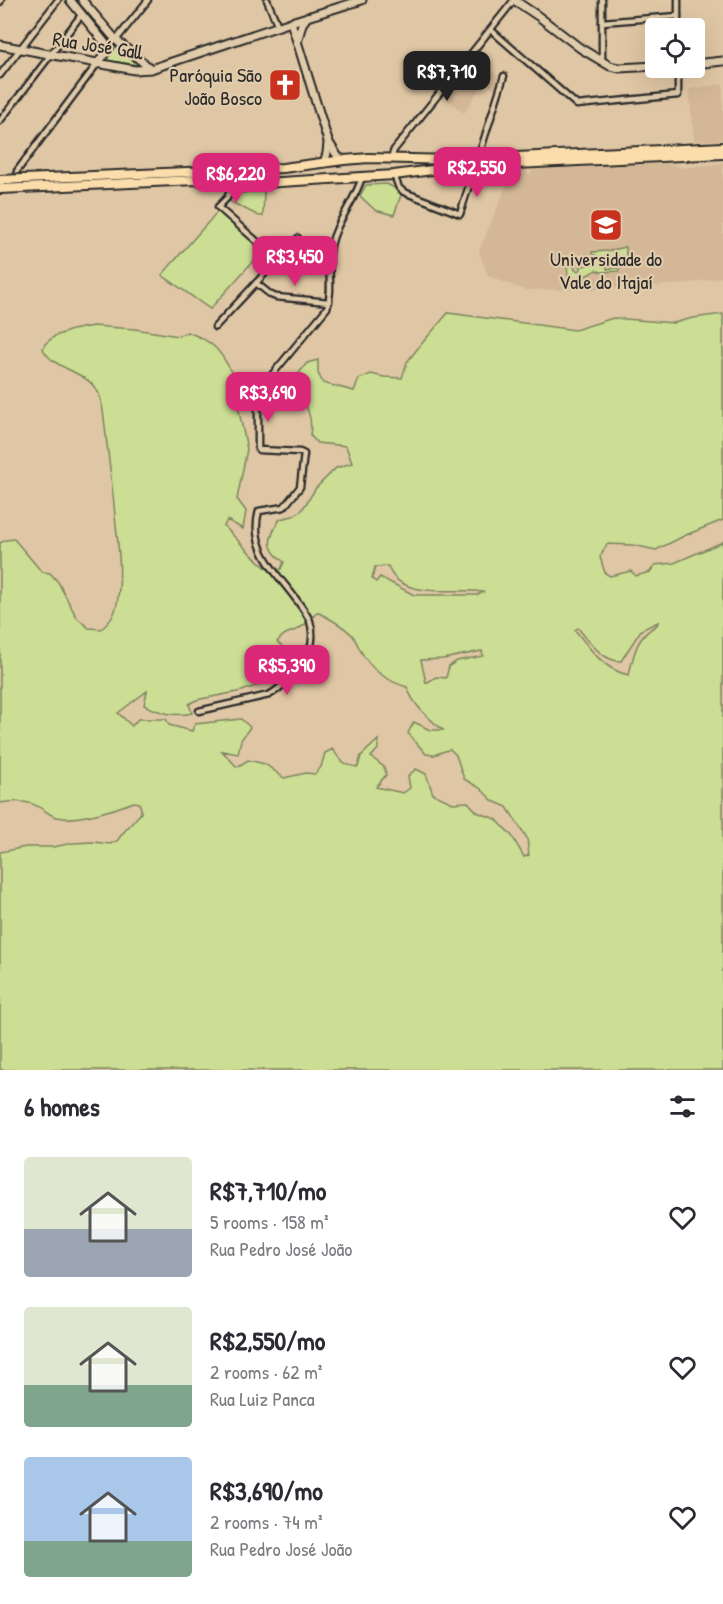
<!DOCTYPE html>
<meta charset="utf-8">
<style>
:root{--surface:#fff;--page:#f2f2f3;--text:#2b2b33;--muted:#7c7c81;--accent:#db2777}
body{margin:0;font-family:"Patrick Hand",sans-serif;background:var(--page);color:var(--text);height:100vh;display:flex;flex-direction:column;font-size:22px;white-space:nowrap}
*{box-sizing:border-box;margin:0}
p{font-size:20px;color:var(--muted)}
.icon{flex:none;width:33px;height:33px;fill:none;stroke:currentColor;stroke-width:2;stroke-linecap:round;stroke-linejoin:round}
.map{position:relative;height:1070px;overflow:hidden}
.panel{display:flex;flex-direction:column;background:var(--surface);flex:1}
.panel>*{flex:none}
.tools{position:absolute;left:645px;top:18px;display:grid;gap:12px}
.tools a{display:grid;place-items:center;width:60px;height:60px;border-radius:6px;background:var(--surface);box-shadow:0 6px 24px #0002;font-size:30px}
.price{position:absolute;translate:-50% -51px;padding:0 14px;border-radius:12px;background:var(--accent);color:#fff;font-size:20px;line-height:39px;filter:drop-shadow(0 2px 3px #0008)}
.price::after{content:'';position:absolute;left:50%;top:36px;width:18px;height:14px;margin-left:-9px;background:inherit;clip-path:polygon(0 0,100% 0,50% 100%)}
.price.on{background:#222;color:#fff}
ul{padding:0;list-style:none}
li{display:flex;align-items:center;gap:18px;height:150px;padding:0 24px}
li span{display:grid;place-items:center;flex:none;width:168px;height:120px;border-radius:6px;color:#555}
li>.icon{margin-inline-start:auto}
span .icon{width:72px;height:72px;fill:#fffc;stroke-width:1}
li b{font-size:26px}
h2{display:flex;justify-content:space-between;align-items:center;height:72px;padding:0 24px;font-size:26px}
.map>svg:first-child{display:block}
.built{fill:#d3b797}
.green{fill:#cbde93;stroke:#7b845f;stroke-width:1.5;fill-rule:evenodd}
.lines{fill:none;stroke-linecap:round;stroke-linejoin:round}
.street-casing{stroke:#2b2b2b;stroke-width:9}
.secondary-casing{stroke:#2b2b2b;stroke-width:11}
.primary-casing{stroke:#2b2b2b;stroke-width:12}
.street{stroke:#e0cbaa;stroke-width:4.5}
.secondary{stroke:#e0cbaa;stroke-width:7}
.primary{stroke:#fbddab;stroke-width:8}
.labels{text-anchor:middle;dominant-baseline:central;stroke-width:4.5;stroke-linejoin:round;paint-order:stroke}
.street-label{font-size:20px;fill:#2b2b2b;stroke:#e0cbaa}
.poi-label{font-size:20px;fill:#2b2b2b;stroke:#e0cbaa;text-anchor:end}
</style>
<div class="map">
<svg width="723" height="1070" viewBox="0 0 723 1070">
<rect width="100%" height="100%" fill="#dfc6a4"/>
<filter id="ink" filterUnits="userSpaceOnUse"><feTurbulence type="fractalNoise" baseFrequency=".0167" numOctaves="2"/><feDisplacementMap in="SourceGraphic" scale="12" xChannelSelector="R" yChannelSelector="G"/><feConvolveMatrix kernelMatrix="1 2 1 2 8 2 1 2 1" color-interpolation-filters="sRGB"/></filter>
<g filter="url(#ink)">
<g class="built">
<polygon points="475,56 498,76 496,91 466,68"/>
<polygon points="463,71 482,85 464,113 443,96"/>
<polygon points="723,84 723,140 694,141 689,89"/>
<polygon points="667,163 683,168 723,163 723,277 684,284 598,289 525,290 488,276 479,251 508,182 505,171 510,178 517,181 521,174 521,170 527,170 528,174 531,174 531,170"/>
</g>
<g class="green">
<polygon points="118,44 138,61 139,65 108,61 106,59 116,45"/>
<polygon points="387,184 402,192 394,215 375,210 360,196 366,185"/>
<polygon points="264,191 263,216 259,216 229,201 241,193"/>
<polygon points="218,211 263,250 210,309 162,275"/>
<path d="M626,247V260H610V262L607,263V269L619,268V271L601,272L596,270C587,275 577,283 568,275L567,265L574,266L575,270L579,271L581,269V266L588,265L587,255L590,257L591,262L593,261L592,259L596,257L597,258L599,257L598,256L593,255L592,252L608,251Z"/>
<path d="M448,313L575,330L613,318L674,323L693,318L723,314V520L686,535L656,550L633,545L607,544L600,557L605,573L610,576L631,571L636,576L650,572L655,565L674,563L723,542V1070H0V852L26,847H53L73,843L93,842L110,844L117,841L123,833L141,813V808L139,803L134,802C116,809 76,822 57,817C51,816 46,811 41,808C28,800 14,801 0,803V543L6,540L14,539L42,572L50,573L58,582L77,618L89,628L101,629C112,621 116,612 118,598C122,571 118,544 115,516C113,492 110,468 107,444C105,431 104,405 99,394C88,370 54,371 43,349L45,344L55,336L72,330L93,326L135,329L178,336L187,332C213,341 220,350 232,373C236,380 240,387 242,395L236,397L247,449L237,499L246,511L243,529L227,520L224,526C240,542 254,560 273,573L281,569L284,562C264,547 269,538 280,519L293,516L302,510L316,488L336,468L352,463L346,446L317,443L310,435C314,411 302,402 292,382L307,363L318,360V373L323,383L354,391L359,379L371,374L384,377L402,378L407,362L418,348ZM388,566C399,601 456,587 483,592L477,595H414L380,577L376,582L372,579L375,567ZM317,612C329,618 344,626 353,636C356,641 359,648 362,653C372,671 387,681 407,687C414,706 427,717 443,730H430L414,722L408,733L426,754L434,755L450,749L456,755L464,779L480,788L493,801L507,807L527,838L529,855L524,857L512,836L496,819L477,812L468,802L453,803L433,794L426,774L416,769L408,776L410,788L403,793L376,787L386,775L384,767L371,757L378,749V740L361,756L358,767C345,766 339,760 333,749L325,753L321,767L315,774L306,773L284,778L265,764L248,760L237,767L222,751L238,754L241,740L250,727L241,719L195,724L192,731L169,725L166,719H138L132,726L118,713L147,691L144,705C161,713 174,717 192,713L189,704L196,700L242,691L263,683L274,684L290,669L293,660L286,650L277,642C287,630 287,635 298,629C305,625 312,619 317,612ZM658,622L657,625C636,637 634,653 629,675C605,671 590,649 575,630L578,628C589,641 603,662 621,661L641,630ZM482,651L483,656L457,661L449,666L446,678L436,677L426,683L421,660L443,659Z"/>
</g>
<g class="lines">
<g class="street-casing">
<g id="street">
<polyline points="267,0 278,26"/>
<polyline points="0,2 1,0"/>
<polyline points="602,22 678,16"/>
<polyline points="678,28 678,0"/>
<polyline points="491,30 577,105 678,95 678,68"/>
<polyline points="116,40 148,0"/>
<polyline points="602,61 602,0"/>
<polyline points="0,75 58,0"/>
<polyline points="0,121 82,14"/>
<polyline points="480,152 504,76"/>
<polyline points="391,158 394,150 514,0"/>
<polyline points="17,171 97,64"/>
<polyline points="394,175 399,188 404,192 460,214 472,176"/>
<polyline points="236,184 231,189 227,198 218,207 278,260"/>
<polyline points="256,283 271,295 276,297 329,302"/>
<polyline points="215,327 298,238"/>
<path d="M199,711L269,695C277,691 284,684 291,677C307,659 317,645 310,621C292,584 246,557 259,511L284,507L300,487L304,454L300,452L259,450L258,448V396L261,388L327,308C334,288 326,266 331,246C336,221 355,202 362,177"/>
</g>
</g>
<g class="secondary-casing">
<g id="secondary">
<polyline points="70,0 109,48"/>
<polyline points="82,0 116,40 151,69"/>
<polyline points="514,0 538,16 580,48 610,66 619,68 656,66"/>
<polyline points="291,22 328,141 338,157 344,160"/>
<polyline points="298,39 302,24 307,17"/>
<polyline points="0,45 124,68 135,70 151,69 291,22 362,0"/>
<polyline points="97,64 110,47"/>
<polyline points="694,64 723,61"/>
<polyline points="324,163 327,153 328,143"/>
</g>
</g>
<g class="primary-casing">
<g id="primary">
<polyline points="0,180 283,168 344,160 369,158 453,160 723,147"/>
<polyline points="0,189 196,180 248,184 394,175 455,167 723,154"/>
</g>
</g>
<use href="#street" class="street"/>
<use href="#secondary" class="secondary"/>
<use href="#primary" class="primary"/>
</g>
</g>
<defs>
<g id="church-square" transform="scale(1.725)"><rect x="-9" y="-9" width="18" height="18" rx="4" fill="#c8321e" stroke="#e0cbaa"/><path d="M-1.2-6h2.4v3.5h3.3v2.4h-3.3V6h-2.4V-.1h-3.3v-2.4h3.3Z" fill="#fff"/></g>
<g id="university-square" transform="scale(1.725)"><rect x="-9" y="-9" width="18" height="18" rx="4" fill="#c8321e" stroke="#e0cbaa"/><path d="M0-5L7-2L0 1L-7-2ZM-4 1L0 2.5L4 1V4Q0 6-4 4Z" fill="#fff"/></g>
</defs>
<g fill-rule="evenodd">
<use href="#church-square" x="285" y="85"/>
<use href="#university-square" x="606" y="225"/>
</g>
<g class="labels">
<g class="street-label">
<text transform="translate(98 45) rotate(9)">Rua José Gall</text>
</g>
<g class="poi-label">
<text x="262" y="74">Paróquia São<tspan x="262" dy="23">João Bosco</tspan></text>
<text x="606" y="258" text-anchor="middle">Universidade do<tspan x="606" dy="23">Vale do Itajaí</tspan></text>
</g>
</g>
</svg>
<div class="tools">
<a><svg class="icon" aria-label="locate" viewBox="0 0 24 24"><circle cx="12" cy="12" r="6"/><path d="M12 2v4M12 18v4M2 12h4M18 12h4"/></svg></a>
</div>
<b class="price on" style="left:447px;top:102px">R$7,710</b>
<b class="price" style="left:477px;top:198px">R$2,550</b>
<b class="price" style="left:236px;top:204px">R$6,220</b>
<b class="price" style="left:295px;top:287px">R$3,450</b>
<b class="price" style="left:268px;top:423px">R$3,690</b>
<b class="price" style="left:287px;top:696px">R$5,390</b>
</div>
<section class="panel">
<h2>6 homes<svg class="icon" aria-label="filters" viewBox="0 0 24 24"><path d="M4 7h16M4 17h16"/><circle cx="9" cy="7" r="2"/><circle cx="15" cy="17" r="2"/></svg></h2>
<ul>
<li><span style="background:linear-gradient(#dfe7d0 60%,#9aa5b1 0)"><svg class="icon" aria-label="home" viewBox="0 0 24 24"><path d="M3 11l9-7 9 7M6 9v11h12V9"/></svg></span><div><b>R$7,710/mo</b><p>5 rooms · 158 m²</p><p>Rua Pedro José João</p></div><svg class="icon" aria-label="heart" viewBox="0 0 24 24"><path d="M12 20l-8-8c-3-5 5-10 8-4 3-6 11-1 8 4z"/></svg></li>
<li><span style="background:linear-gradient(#dfe7d0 65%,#7fa58c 0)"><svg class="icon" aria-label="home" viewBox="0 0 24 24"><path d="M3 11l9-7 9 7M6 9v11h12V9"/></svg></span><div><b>R$2,550/mo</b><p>2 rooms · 62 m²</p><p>Rua Luiz Panca</p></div><svg class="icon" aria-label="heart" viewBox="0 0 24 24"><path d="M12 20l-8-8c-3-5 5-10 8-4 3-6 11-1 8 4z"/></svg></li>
<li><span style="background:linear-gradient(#a9c7e8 70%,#7fa58c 0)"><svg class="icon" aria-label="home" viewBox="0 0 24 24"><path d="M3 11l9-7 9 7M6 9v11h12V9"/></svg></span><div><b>R$3,690/mo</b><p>2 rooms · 74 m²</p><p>Rua Pedro José João</p></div><svg class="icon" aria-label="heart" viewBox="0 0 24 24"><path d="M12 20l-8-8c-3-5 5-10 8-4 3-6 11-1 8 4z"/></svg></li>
</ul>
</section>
